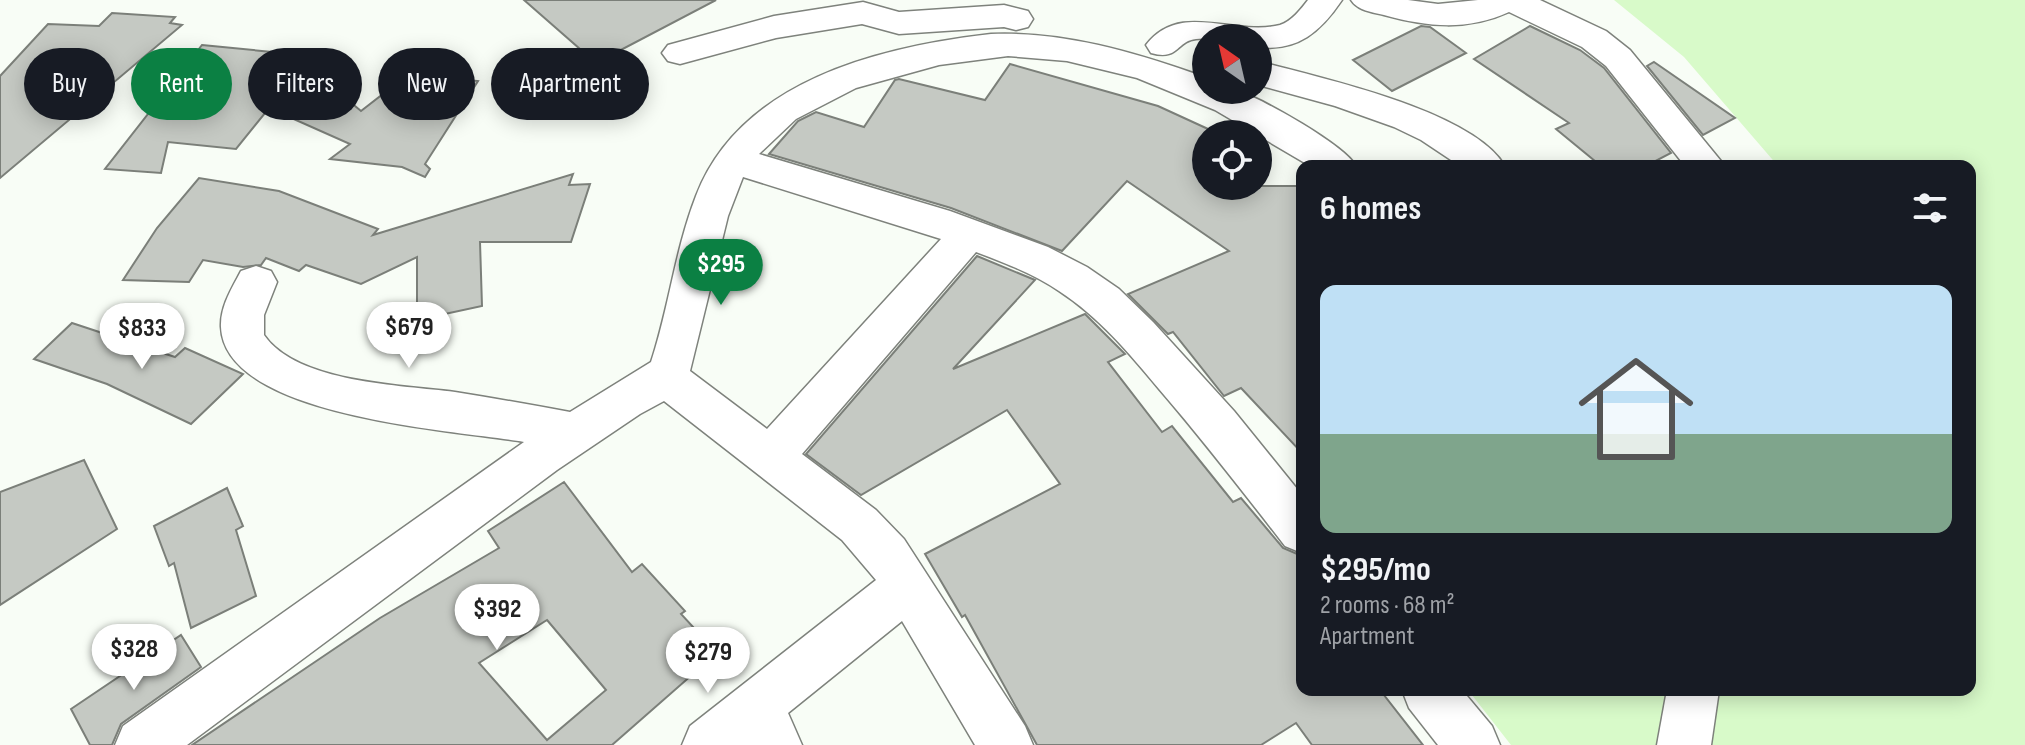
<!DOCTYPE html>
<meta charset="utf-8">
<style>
:root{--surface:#171b24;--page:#242831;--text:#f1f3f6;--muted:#9ea1a6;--line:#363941;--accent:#0b8043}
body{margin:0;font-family:"Sofia Sans Condensed",sans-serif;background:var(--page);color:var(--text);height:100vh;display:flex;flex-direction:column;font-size:30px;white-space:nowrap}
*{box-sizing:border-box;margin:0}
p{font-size:26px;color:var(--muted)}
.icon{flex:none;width:44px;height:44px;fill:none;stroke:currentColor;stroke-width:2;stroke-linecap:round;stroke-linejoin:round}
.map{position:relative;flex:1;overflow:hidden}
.details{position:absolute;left:1296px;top:160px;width:680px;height:536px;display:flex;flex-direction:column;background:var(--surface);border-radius:16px;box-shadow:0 4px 20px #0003}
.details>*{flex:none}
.banner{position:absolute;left:24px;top:48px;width:760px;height:72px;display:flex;gap:16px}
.needle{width:52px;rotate:326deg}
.fabs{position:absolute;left:1192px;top:24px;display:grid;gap:16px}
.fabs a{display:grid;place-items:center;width:80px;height:80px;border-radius:50%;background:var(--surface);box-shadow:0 4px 20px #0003;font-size:40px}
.price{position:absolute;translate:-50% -68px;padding:0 18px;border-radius:28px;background:#fff;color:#222;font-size:26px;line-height:52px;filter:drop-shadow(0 2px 4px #0008)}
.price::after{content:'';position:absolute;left:50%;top:48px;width:24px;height:18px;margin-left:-12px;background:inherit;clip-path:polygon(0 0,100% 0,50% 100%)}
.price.active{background:var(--accent);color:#fff}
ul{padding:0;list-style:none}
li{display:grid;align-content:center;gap:16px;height:424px;padding:0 24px}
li+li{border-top:2px solid var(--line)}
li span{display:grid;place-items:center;height:248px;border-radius:16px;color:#555}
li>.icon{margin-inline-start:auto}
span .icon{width:144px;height:144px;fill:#fffc;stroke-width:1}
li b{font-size:34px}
h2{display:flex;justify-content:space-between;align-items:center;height:96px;padding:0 24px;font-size:34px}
.tag{padding:0 28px;border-radius:36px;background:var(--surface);box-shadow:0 4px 20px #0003;font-size:28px;line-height:72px}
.tag.active{background:var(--accent);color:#fff}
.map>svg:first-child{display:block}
.green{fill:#d8fac9}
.building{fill:#c5c9c3;stroke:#7b7f79;stroke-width:2;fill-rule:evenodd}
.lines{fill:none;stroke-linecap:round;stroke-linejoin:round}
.street-casing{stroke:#7e827c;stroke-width:3}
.street{fill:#fff;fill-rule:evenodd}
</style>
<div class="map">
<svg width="2025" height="745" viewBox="0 0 2025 745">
<rect width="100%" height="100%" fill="#f8fdf6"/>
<polygon class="green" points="1614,0 2025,0 2025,745 1511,745 1468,690 1970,690 1970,166 1778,166 1684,57"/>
<g class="building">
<polygon points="524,0 716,0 596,63"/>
<polygon points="112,13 175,17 170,23 182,25 0,178 0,76 48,24 99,26"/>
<polygon points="1421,26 1430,27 1466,53 1392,91 1353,60"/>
<polygon points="1530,26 1580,50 1604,68 1671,153 1646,166 1601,166 1556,129 1569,123 1474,59"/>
<polygon points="202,45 293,54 361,111 392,87 415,96 429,76 478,81 425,164 430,169 425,177 402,167 330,159 350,144 269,108 236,149 168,142 161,173 105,169"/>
<polygon points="1654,62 1735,118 1703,135 1647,66"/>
<polygon points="1010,64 1158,106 1219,134 1206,134 1206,186 1302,186 1302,453 1241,388 1224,396 1173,332 1168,334 1128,294 1229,251 1127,181 1062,251 951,208 769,154 798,121 816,112 864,127 895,80 899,79 985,100"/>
<polygon points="573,174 569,185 590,184 571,242 480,242 482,306 417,320 417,257 361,284 306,265 299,271 266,258 261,265 243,267 203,260 189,282 123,280 157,228 199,178 279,191 378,229 373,235"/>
<polygon points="977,256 1035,280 953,369 1085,314 1125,354 1108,362 1162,432 1172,426 1233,502 1241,498 1283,548 1302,556 1302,690 1380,690 1423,745 1312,745 1296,723 1261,745 1037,745 965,615 962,617 925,554 1060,484 1007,410 861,495 806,454"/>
<polygon points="72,323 175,357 185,348 243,374 191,424 107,384 34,359"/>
<polygon points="84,460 117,529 0,605 0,492"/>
<path d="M564,482L632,572L642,564L685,611L681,614L717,653L612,745H192L380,618L499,548L488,531ZM547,620L606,690L547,740L479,663Z"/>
<polygon points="227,488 243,526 236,530 256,596 191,628 174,563 169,566 154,526"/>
<polygon points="181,635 201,667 121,724 112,745 90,745 71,709"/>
</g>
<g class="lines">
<g class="street-casing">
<g id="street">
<path d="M1308,0H1342C1321,31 1298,52 1258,47V38C1237,38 1214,37 1196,39C1176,41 1179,61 1151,53L1146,45C1181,0 1234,37 1280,25C1292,21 1301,9 1308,0Z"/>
<path d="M1351,0H1408L1438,4L1478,0H1540L1606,31L1630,50L1725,166H1685L1606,66L1582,47L1509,12C1468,31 1427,27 1384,15C1372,12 1358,11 1351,0Z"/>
<polygon points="863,2 899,12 1004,5 1028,11 1033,19 1028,27 1016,30 1004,27 899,34 862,24 776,38 680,64 668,61 662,53 668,45 774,16"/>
<path d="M991,34C1063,31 1134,52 1202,76L1206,77V90C1216,90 1228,88 1238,91C1263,99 1344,145 1356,166H1310L1215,110L1137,78L1067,61L1008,56L939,65L856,88L796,119L759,154L950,211L1048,247L1087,267L1119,289L1153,322L1234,411L1302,495V553L1285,546C1244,493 1203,440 1159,389C1129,353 1099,317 1059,291C1034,274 1005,263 976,252L802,454L876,510L904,539L1025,726L1033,745H975L902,621L788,713L802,745H682L690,726L876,580L842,540L664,401L640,414L557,470L187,745H115L123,726L524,442C456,430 225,418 221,327C220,307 232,288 241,271L256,266L271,271L277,282L264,315V335C297,383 402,385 455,392C493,398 532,405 570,412L651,362C669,308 675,250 696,196C740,81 878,47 991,34ZM743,177L941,239L767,429L690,371L728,216Z"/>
<path d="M1258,61C1320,78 1472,110 1505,166H1460L1421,140L1394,127L1335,106L1258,85Z"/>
<polygon points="1402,690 1462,690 1492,726 1500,745 1438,745 1409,708"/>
<polygon points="1667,690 1719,690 1711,745 1657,745"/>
</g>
</g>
<use href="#street" class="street"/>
</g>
</svg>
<div class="fabs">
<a><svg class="needle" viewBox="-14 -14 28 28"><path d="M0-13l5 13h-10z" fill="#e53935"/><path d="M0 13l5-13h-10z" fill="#9ea1a6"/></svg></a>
<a><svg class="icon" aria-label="locate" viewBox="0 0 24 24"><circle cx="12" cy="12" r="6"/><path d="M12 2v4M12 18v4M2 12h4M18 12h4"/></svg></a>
</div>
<b class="price active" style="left:721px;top:307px">$295</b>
<b class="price" style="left:409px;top:370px">$679</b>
<b class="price" style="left:142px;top:371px">$833</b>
<b class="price" style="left:497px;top:652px">$392</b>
<b class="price" style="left:134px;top:692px">$328</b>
<b class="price" style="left:708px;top:695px">$279</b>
<div class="banner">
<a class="tag">Buy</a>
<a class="tag active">Rent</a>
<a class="tag">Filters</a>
<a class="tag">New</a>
<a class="tag">Apartment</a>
</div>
<section class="details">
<h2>6 homes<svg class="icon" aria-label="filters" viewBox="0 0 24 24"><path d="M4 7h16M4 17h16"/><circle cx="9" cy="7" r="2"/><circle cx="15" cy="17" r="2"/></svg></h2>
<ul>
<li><span style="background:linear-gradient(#bfe0f5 60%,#7fa58c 0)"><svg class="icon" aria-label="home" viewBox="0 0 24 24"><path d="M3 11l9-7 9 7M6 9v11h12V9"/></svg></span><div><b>$295/mo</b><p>2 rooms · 68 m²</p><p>Apartment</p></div></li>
</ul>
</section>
</div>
